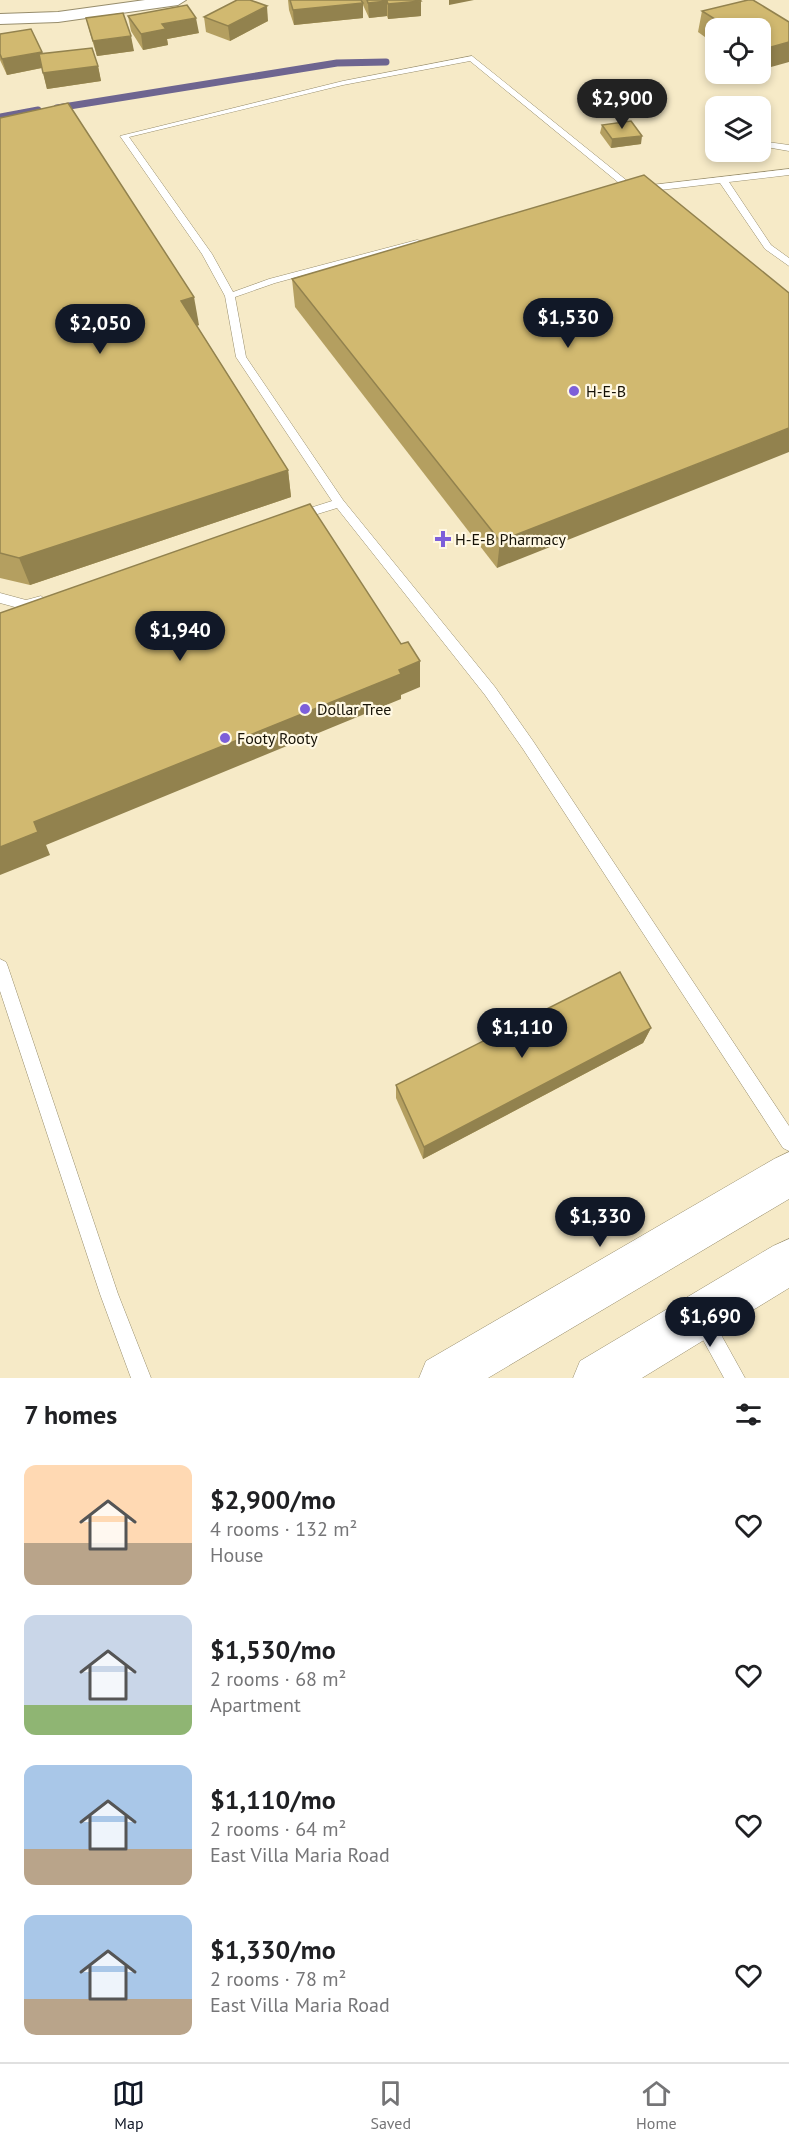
<!DOCTYPE html>
<meta charset="utf-8">
<style>
:root{--surface:#fff;--page:#f2f2f2;--text:#202124;--muted:#757577;--line:#e0e0e0;--accent:#111827}
body{margin:0;font-family:"PT Sans",sans-serif;background:var(--page);color:var(--text);height:100vh;display:flex;flex-direction:column;font-size:22px;white-space:nowrap}
*{box-sizing:border-box;margin:0}
p{font-size:20px;color:var(--muted)}
.icon{flex:none;width:33px;height:33px;fill:none;stroke:currentColor;stroke-width:2;stroke-linecap:round;stroke-linejoin:round}
.map{position:relative;height:1378px;overflow:hidden}
.side{display:flex;flex-direction:column;background:var(--surface);flex:1}
.side>*{flex:none}
.controls{position:absolute;left:705px;top:18px;display:grid;gap:12px}
.controls a{display:grid;place-items:center;width:66px;height:66px;border-radius:12px;background:var(--surface);box-shadow:0 3px 9px #0003;font-size:30px}
.price{position:absolute;translate:-50% -51px;padding:0 14px;border-radius:21px;background:var(--accent);color:#fff;font-size:20px;line-height:39px;filter:drop-shadow(0 2px 3px #0008)}
.price::after{content:'';position:absolute;left:50%;top:36px;width:18px;height:14px;margin-left:-9px;background:inherit;clip-path:polygon(0 0,100% 0,50% 100%)}
.price.on{background:#222;color:#fff}
ul{padding:0;list-style:none}
li{display:flex;align-items:center;gap:18px;height:150px;padding:0 24px}
li span{display:grid;place-items:center;flex:none;width:168px;height:120px;border-radius:12px;color:#555}
li>.icon{margin-inline-start:auto}
span .icon{width:72px;height:72px;fill:#fffc;stroke-width:1}
li b{font-size:26px}
h2{display:flex;justify-content:space-between;align-items:center;height:72px;padding:0 24px;font-size:26px}
.tab-bar{display:flex;justify-content:space-around;align-items:center;height:84px;border-top:2px solid var(--line);background:var(--surface);font-size:16px;color:var(--muted)}
.tab-bar a{display:grid;justify-items:center;gap:3px}
.tab-bar .on{color:var(--accent)}
.map>svg:first-child{display:block}
.lines{fill:none;stroke-linecap:round;stroke-linejoin:round}
.stream{stroke:#6e6590;stroke-width:7}
.service-casing{stroke:#978d6c;stroke-width:1}
.minor-casing{stroke:#978d6c;stroke-width:2}
.secondary-casing{stroke:#978d6c;stroke-width:1}
.service{fill:#fff;fill-rule:evenodd}
.minor{fill:#fff;fill-rule:evenodd}
.secondary{fill:#fff;fill-rule:evenodd}
.wall{fill:#b49f60}
.shaded-wall{fill:#92824e}
.building{fill:#d1b970;stroke:#92824e;stroke-width:1.5}
.poi-dot{fill:#7d5fd9;stroke:#fff8e3;stroke-width:2}
.labels{text-anchor:middle;dominant-baseline:central;stroke-width:4.5;stroke-linejoin:round;paint-order:stroke}
.poi-label{font-size:16px;fill:#171307;stroke:#fff8e3;text-anchor:start}
</style>
<div class="map">
<svg width="789" height="1378" viewBox="0 0 789 1378">
<rect width="100%" height="100%" fill="#f6eac7"/>
<g class="lines">
<g class="stream">
<polyline points="57,108 337,63 386,62"/>
<polyline points="0,117 38,110"/>
</g>
<g class="service-casing">
<g id="service">
<polygon points="472,56 636,188 636,192 630,192 470,61 343,85 129,137 212,254 233,292 269,279 417,240 425,242 275,283 235,297 246,357 343,500 495,687 533,741 789,1126 789,1151 783,1148 523,749 485,695 337,508 298,520 294,519 292,516 294,513 332,501 236,357 225,296 202,254 120,136 343,81"/>
<polygon points="760,141 789,145 789,151 760,146"/>
<polygon points="789,169 789,175 729,182 771,245 789,258 789,266 765,249 720,183 643,192 638,189 643,186"/>
<polygon points="0,593 26,600 41,596 47,601 45,604 26,610 0,603"/>
<polygon points="0,959 6,962 8,967 118,1294 151,1378 131,1378 100,1294 0,991"/>
<polygon points="702,1310 709,1313 745,1378 724,1378 692,1320 695,1313"/>
</g>
</g>
<g class="minor-casing">
<polygon id="minor" points="145,0 186,0 178,5 58,22 0,24 0,14 58,12"/>
</g>
<g class="secondary-casing">
<g id="secondary">
<polygon points="789,1152 789,1199 488,1378 419,1378 426,1361 774,1159"/>
<polygon points="789,1239 789,1288 642,1378 573,1378 580,1361 773,1246"/>
</g>
</g>
<use href="#service" class="service"/>
<use href="#minor" class="minor"/>
<use href="#secondary" class="secondary"/>
</g>
<g class="wall">
<polygon points="288,0 420,0 421,16 388,19 387,16 369,18 363,5 363,18 294,25 289,10"/>
<polygon points="702,11 760,28 716,28 716,45 698,32"/>
<polygon points="128,16 199,33 167,39 168,45 143,50 131,31"/>
<polygon points="204,17 268,21 230,41 206,32"/>
<polygon points="86,18 134,51 97,56 90,33"/>
<polygon points="0,34 42,52 43,54 98,66 101,81 47,89 42,68 7,75 0,60"/>
<polygon points="0,118 199,325 197,326 288,470 291,497 30,585 0,578"/>
<polygon points="602,125 641,144 611,148 600,133"/>
<polygon points="292,279 789,293 497,568 295,307"/>
<polygon points="651,1028 643,1043 423,1159 396,1098 396,1085"/>
</g>
<g class="shaded-wall">
<polygon points="449,0 474,0 449,5"/>
<polygon points="387,1 387,16 369,18 368,3"/>
<polygon points="421,1 421,16 388,19 388,4"/>
<polygon points="363,3 363,18 294,25 293,10"/>
<polygon points="267,6 268,21 230,41 228,26"/>
<polygon points="196,18 199,33 167,39 168,45 143,50 141,34 162,24"/>
<polygon points="131,36 134,51 97,56 93,41"/>
<polygon points="789,42 789,62 760,70 760,50"/>
<polygon points="42,52 46,67 7,75 2,59"/>
<polygon points="98,66 101,81 47,89 43,73"/>
<polygon points="642,136 641,144 611,148 612,139"/>
<polygon points="194,297 199,325 186,329 181,301"/>
<polygon points="789,428 789,452 497,568 500,541"/>
<polygon points="288,470 291,497 30,585 19,558"/>
<polygon points="420,661 420,687 401,695 401,699 46,845 50,855 0,875 0,847 34,822"/>
<polygon points="651,1028 643,1043 423,1159 424,1147"/>
</g>
<g class="building">
<polygon points="237,0 250,0 267,6 228,26 204,17"/>
<polygon points="290,0 361,0 363,3 293,10"/>
<polygon points="367,0 420,0 421,1 388,4 387,1 368,3"/>
<polygon points="748,0 753,0 789,22 789,42 760,50 760,28 729,28 702,11"/>
<polygon points="187,5 196,18 162,24 166,29 141,34 128,16"/>
<polygon points="123,13 131,36 93,41 86,18"/>
<polygon points="31,29 42,52 2,59 0,54 0,34"/>
<polygon points="92,48 98,66 43,73 39,54"/>
<polygon points="68,103 194,297 181,301 288,470 19,558 0,553 0,118"/>
<polygon points="631,121 642,136 612,139 602,125"/>
<polygon points="644,175 789,293 789,428 500,541 292,279"/>
<polygon points="310,504 401,644 408,642 420,661 399,670 401,674 34,822 38,832 0,847 0,613"/>
<polygon points="620,972 651,1028 424,1147 396,1085"/>
</g>
<g class="poi-dot">
<circle cx="574" cy="391" r="6"/>
<path d="M440 530h6v6h6v6h-6v6h-6v-6h-6v-6h6z"/>
<circle cx="305" cy="709" r="6"/>
<circle cx="225" cy="738" r="6"/>
</g>
<g class="labels">
<g class="poi-label">
<text x="586" y="391">H-E-B</text>
<text x="455" y="539">H-E-B Pharmacy</text>
<text x="317" y="709">Dollar Tree</text>
<text x="237" y="738">Footy Rooty</text>
</g>
</g>
</svg>
<div class="controls">
<a><svg class="icon" aria-label="locate" viewBox="0 0 24 24"><circle cx="12" cy="12" r="6"/><path d="M12 2v4M12 18v4M2 12h4M18 12h4"/></svg></a>
<a><svg class="icon" aria-label="layers" viewBox="0 0 24 24"><path d="M12 4l9 5-9 5-9-5zM3 14l9 5 9-5"/></svg></a>
</div>
<b class="price on" style="left:622px;top:130px">$2,900</b>
<b class="price" style="left:568px;top:349px">$1,530</b>
<b class="price" style="left:100px;top:355px">$2,050</b>
<b class="price" style="left:180px;top:662px">$1,940</b>
<b class="price" style="left:522px;top:1059px">$1,110</b>
<b class="price" style="left:600px;top:1248px">$1,330</b>
<b class="price" style="left:710px;top:1348px">$1,690</b>
</div>
<section class="side">
<h2>7 homes<svg class="icon" aria-label="filters" viewBox="0 0 24 24"><path d="M4 7h16M4 17h16"/><circle cx="9" cy="7" r="2"/><circle cx="15" cy="17" r="2"/></svg></h2>
<ul>
<li><span style="background:linear-gradient(#ffd9b3 65%,#b9a48a 0)"><svg class="icon" aria-label="home" viewBox="0 0 24 24"><path d="M3 11l9-7 9 7M6 9v11h12V9"/></svg></span><div><b>$2,900/mo</b><p>4 rooms · 132 m²</p><p>House</p></div><svg class="icon" aria-label="heart" viewBox="0 0 24 24"><path d="M12 20l-8-8c-3-5 5-10 8-4 3-6 11-1 8 4z"/></svg></li>
<li><span style="background:linear-gradient(#c9d6e8 75%,#8fb573 0)"><svg class="icon" aria-label="home" viewBox="0 0 24 24"><path d="M3 11l9-7 9 7M6 9v11h12V9"/></svg></span><div><b>$1,530/mo</b><p>2 rooms · 68 m²</p><p>Apartment</p></div><svg class="icon" aria-label="heart" viewBox="0 0 24 24"><path d="M12 20l-8-8c-3-5 5-10 8-4 3-6 11-1 8 4z"/></svg></li>
<li><span style="background:linear-gradient(#a9c7e8 70%,#b9a48a 0)"><svg class="icon" aria-label="home" viewBox="0 0 24 24"><path d="M3 11l9-7 9 7M6 9v11h12V9"/></svg></span><div><b>$1,110/mo</b><p>2 rooms · 64 m²</p><p>East Villa Maria Road</p></div><svg class="icon" aria-label="heart" viewBox="0 0 24 24"><path d="M12 20l-8-8c-3-5 5-10 8-4 3-6 11-1 8 4z"/></svg></li>
<li><span style="background:linear-gradient(#a9c7e8 70%,#b9a48a 0)"><svg class="icon" aria-label="home" viewBox="0 0 24 24"><path d="M3 11l9-7 9 7M6 9v11h12V9"/></svg></span><div><b>$1,330/mo</b><p>2 rooms · 78 m²</p><p>East Villa Maria Road</p></div><svg class="icon" aria-label="heart" viewBox="0 0 24 24"><path d="M12 20l-8-8c-3-5 5-10 8-4 3-6 11-1 8 4z"/></svg></li>
</ul>
</section>
<nav class="tab-bar">
<a class="on"><svg class="icon" aria-label="map" viewBox="0 0 24 24"><path d="M3 6l6-2 6 2 6-2v14l-6 2-6-2-6 2zM9 4v14M15 6v14"/></svg>Map</a>
<a><svg class="icon" aria-label="saved" viewBox="0 0 24 24"><path d="M7 4h10v16l-5-4-5 4z"/></svg>Saved</a>
<a><svg class="icon" aria-label="home" viewBox="0 0 24 24"><path d="M3 11l9-7 9 7M6 9v11h12V9"/></svg>Home</a>
</nav>
